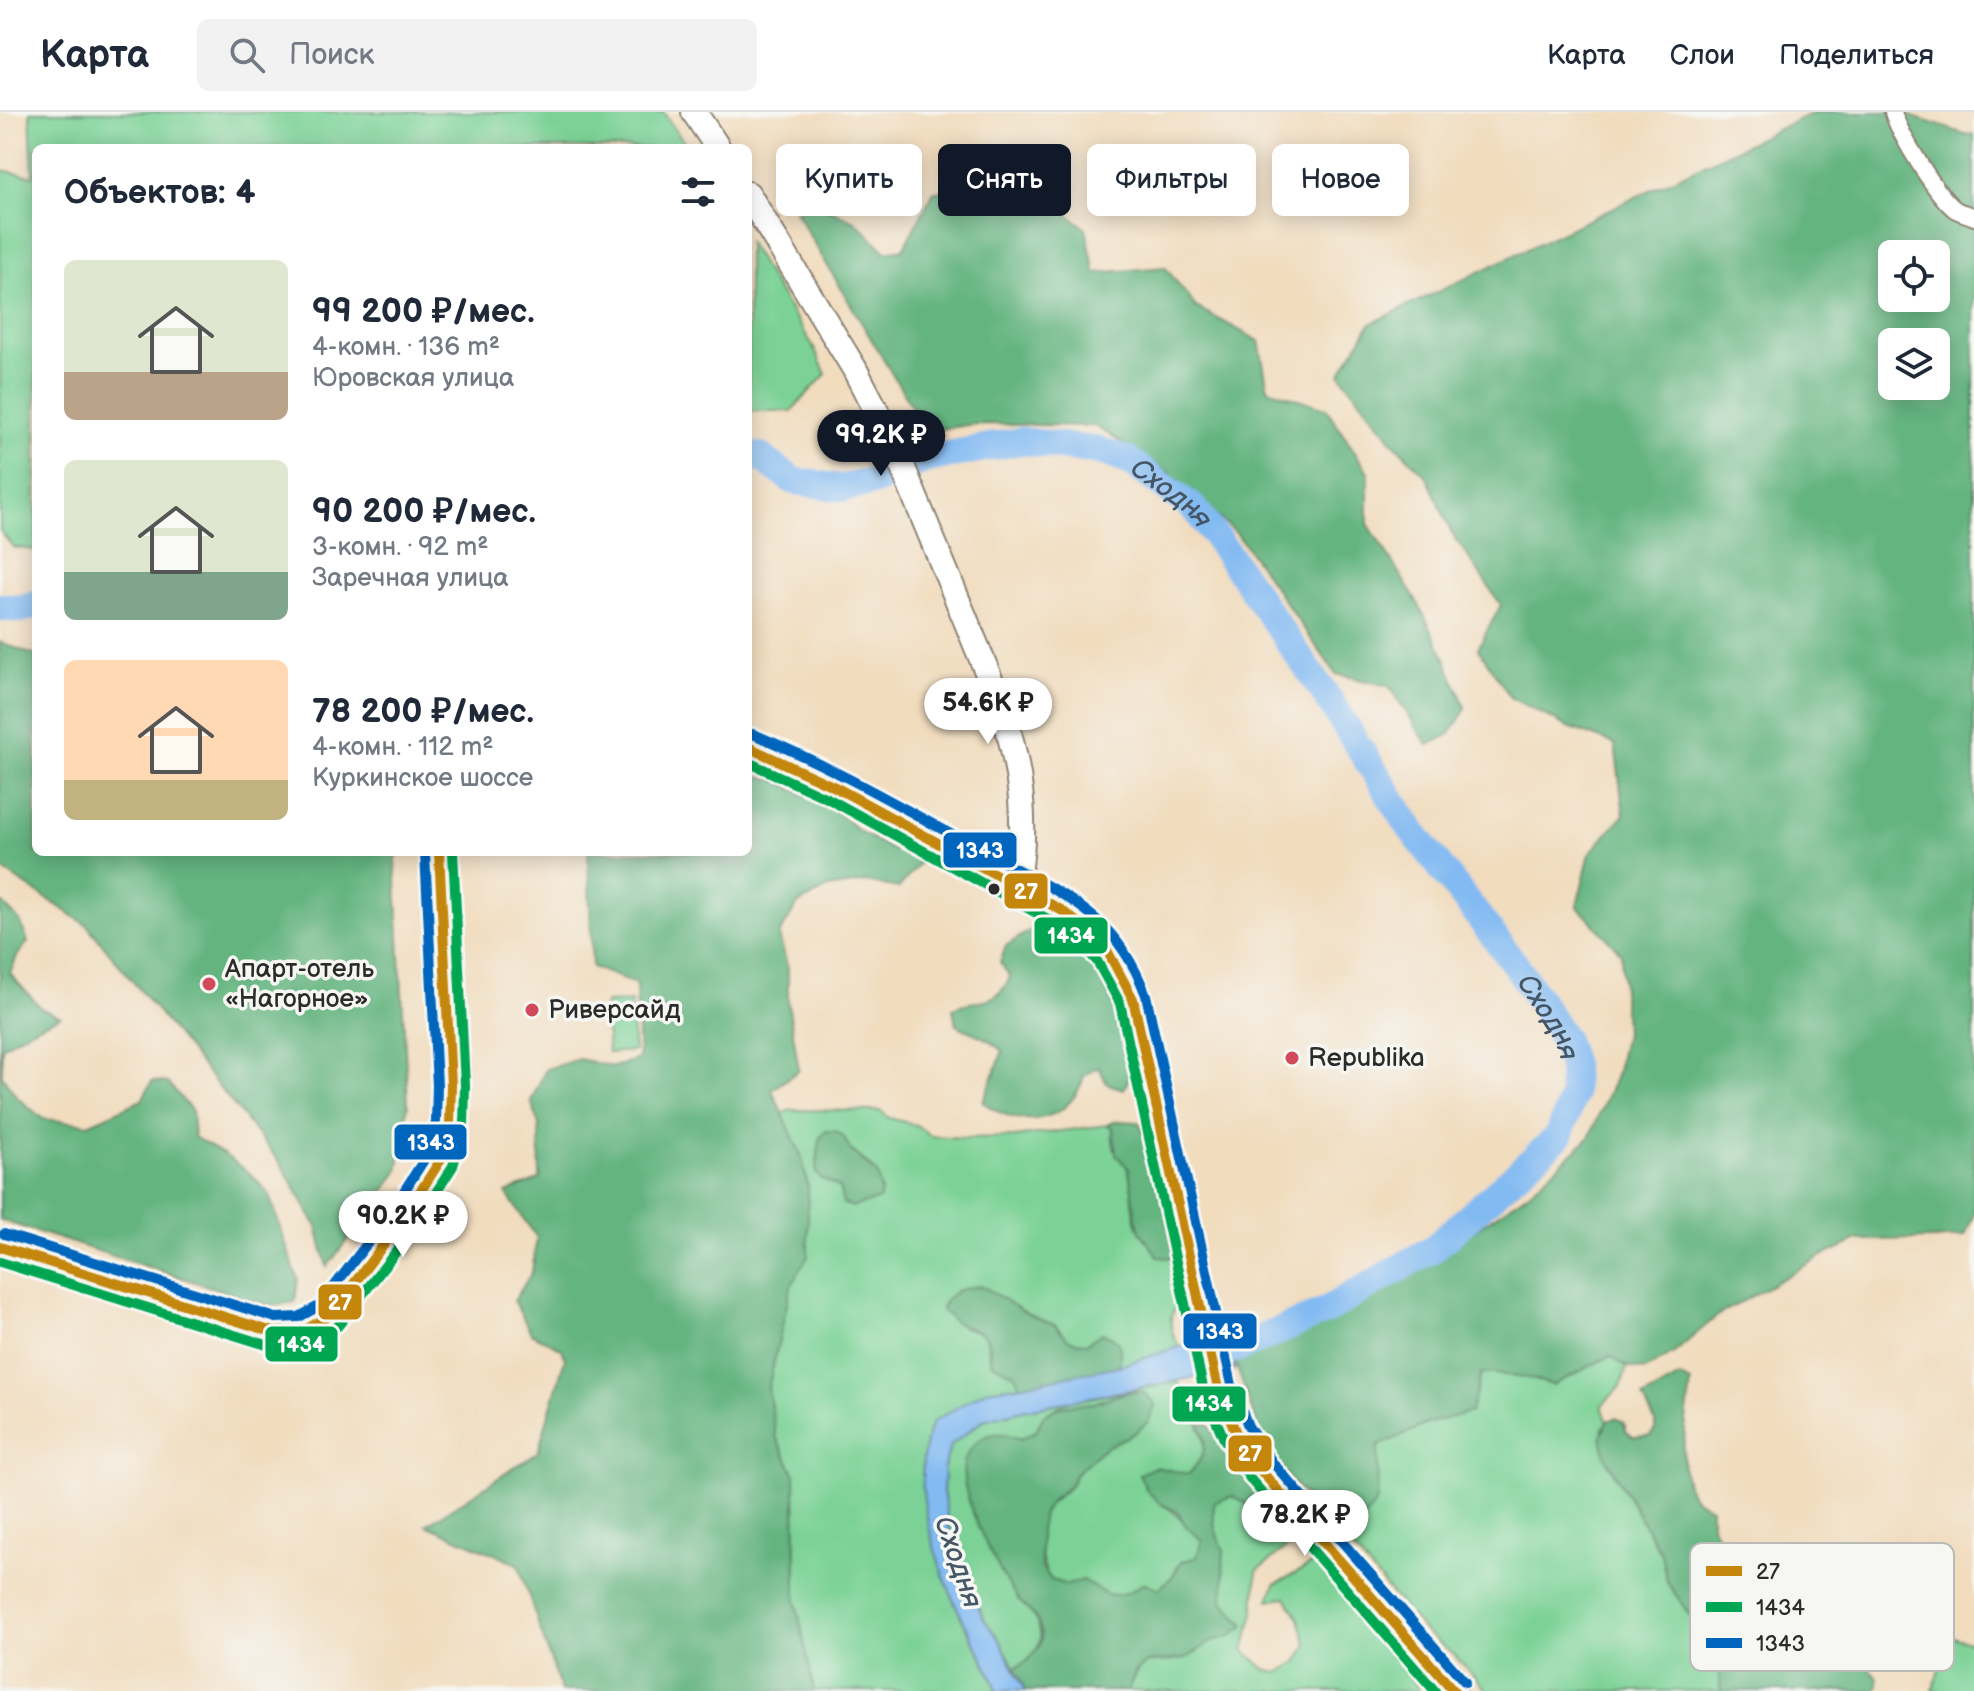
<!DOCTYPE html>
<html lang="ru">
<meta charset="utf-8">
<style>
:root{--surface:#fff;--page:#f2f2f3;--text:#1f2937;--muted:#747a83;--line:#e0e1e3;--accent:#111827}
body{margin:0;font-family:"Balsamiq Sans",sans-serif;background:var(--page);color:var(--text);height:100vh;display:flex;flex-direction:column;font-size:30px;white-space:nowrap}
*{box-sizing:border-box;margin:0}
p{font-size:26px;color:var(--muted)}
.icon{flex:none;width:44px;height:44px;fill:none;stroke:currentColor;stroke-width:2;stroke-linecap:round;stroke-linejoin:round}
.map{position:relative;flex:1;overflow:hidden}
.drawer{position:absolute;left:32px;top:32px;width:720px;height:712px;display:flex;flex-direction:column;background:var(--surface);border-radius:12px;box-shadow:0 4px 20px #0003}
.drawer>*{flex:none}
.banner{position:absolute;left:776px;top:32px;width:760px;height:72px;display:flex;gap:16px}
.fabs{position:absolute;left:1878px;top:128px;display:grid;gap:16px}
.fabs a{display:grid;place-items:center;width:72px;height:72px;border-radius:12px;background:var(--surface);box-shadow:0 4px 20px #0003;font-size:40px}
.price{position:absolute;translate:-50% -68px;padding:0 18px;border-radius:28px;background:#fff;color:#222;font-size:26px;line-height:52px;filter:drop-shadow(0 2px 4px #0008)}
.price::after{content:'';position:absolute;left:50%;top:48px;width:24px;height:18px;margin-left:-12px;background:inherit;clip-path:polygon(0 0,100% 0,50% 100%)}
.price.on{background:var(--accent);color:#fff}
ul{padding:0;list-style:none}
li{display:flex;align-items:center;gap:24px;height:200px;padding:0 32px}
li span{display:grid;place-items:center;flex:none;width:224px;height:160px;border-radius:12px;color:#555}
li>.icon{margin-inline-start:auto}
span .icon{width:96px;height:96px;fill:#fffc;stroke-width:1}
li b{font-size:34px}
h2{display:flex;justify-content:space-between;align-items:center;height:96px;padding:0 32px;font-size:34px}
.pill{padding:0 28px;border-radius:12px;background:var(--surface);box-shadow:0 4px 20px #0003;font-size:28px;line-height:72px}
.pill.on{background:var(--accent);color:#fff}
header{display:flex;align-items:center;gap:48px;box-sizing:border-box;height:112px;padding:0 40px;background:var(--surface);border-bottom:2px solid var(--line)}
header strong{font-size:38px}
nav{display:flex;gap:44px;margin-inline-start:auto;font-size:28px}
.search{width:560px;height:72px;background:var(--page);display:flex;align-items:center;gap:20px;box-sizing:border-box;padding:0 28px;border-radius:12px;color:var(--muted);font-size:30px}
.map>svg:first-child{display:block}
.green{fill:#7bd296;stroke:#537e60;stroke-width:2;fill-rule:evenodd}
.forest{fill:#64b47f;stroke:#487055;stroke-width:2;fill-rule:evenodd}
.water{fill:#82baf2;stroke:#56728e;stroke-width:2}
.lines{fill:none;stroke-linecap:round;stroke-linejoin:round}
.river{stroke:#82baf2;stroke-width:28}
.street-casing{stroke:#8e8474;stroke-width:20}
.secondary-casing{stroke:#8e8474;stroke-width:28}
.street{stroke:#fff;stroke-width:16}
.secondary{stroke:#fff;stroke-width:24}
.bus-1-casing{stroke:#f6f6f2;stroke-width:16}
.bus-2-casing{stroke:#f6f6f2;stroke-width:16}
.bus-3-casing{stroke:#f6f6f2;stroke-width:16}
.bus-1{stroke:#c4870b;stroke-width:10}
.bus-2{stroke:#00a651;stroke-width:10}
.bus-3{stroke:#0065bd;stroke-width:10}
.bus-dot{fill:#2b2b2b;stroke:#f6f6f2;stroke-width:3}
.poi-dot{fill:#d1495b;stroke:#f6f6f2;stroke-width:3}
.labels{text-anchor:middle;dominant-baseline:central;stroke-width:7;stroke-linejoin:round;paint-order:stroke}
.poi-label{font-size:26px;fill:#2b2b2b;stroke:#f6f6f2;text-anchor:start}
.water-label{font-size:28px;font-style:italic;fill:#455667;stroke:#f6f6f2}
.key{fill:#f6f6f2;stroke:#b9b9b6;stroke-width:2}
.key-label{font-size:22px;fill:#2b2b2b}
.line-badge{stroke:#f6f6f2;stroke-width:3}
.badge-label{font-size:22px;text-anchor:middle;font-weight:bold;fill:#fff}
</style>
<header>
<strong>Карта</strong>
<div class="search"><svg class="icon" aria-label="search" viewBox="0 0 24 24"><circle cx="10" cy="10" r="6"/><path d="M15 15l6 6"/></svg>Поиск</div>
<nav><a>Карта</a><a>Слои</a><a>Поделиться</a></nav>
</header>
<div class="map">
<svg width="1974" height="1579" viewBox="0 0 1974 1579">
<rect width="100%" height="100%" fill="#f6f6f2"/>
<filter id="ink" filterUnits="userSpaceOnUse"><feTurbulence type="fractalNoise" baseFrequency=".0125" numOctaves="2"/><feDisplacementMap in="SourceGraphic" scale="16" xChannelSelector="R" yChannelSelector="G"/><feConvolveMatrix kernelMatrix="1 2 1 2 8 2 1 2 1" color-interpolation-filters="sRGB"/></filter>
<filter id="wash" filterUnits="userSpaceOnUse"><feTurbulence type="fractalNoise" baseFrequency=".006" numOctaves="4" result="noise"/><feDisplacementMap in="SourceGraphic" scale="32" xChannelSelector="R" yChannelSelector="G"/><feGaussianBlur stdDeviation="1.8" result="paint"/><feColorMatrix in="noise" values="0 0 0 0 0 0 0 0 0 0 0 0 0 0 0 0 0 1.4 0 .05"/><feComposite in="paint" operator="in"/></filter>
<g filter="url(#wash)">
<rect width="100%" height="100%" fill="#f1dcbe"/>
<g class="green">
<polygon points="30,0 663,0 688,36 36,36 36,438 13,435 0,419 0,58 33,64"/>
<polygon points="748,131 813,234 826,262 791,299 748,299"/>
<polygon points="631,890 634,939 608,941 605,891"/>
<path d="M791,998L881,999L889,1006L916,1013L931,1024L965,1026L1014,1025L1107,1013L1113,1016C1110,1047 1125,1042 1129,1062C1134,1080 1131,1102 1140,1118C1145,1128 1153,1136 1158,1145L1175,1146L1182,1184C1181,1193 1175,1195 1172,1202C1168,1213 1174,1225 1179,1235L1119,1254L1120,1245L1102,1221L1087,1231H1077L1068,1227L1055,1213L1029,1203L982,1174L956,1179L963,1215C995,1224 984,1225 991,1250L1014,1261L1019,1268L1018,1274L986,1278L929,1318C928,1334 922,1350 923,1367C924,1412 943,1466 962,1507C974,1532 989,1552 997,1579H814L796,1489L795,1363L776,1325L768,1276L791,1173L808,1144V1075L801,1043L782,1001ZM827,1019L842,1023L851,1038L872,1055L881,1078L844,1092L839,1075L822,1067L816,1061L820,1026Z"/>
<polygon points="1610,1244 1627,1255 1621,1274 1602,1293 1607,1309 1602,1318 1608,1351 1661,1442 1667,1470 1693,1508 1714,1523 1721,1579 1488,1579 1455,1544 1424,1519 1335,1416 1363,1407 1377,1389 1378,1334 1429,1311 1470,1300 1481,1261 1520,1264 1553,1273"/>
<path d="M1178,1270C1186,1281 1190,1292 1195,1305C1208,1331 1209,1339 1189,1362L1155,1355L1161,1392C1180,1401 1186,1415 1202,1428L1197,1445L1181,1450L1172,1465L1159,1477L1144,1471C1119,1489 1107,1486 1083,1468L1067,1473L1051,1468C1039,1451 1035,1422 1043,1402C1048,1389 1061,1384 1069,1375C1073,1370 1074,1363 1078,1359C1094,1341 1114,1329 1135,1321L1127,1280L1094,1291L1060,1294L1044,1303L1036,1319L1020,1327L1005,1322L1018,1488C1045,1511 1051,1538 1015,1556L1001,1530L984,1507L952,1434L943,1380L944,1354L951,1333L983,1308L1022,1298Z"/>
<path d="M1232,1384L1247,1392L1258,1407L1262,1404L1291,1432L1257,1459L1254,1500L1244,1538L1266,1558L1278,1561L1297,1550L1307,1534L1299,1507L1286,1485L1269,1488L1275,1472L1315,1451L1398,1536L1419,1579H1128C1141,1540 1151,1554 1183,1547C1192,1545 1202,1535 1210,1530C1222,1524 1233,1522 1245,1513L1222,1488C1227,1470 1221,1456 1224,1438C1214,1421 1212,1409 1214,1389Z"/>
<polygon points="1948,1523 1974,1532 1974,1579 1933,1579"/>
</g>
<g class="forest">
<path d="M1814,0H1898L1968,23L1974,22V1101L1965,1124L1935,1127L1857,1128L1822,1144L1717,1204L1674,1241L1645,1258L1627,1255L1610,1244L1553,1273L1520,1264L1481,1261L1471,1300L1429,1311L1378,1334L1377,1389L1363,1407L1335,1416L1291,1369L1260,1321L1235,1250L1421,1155L1528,1081L1589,1026L1616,964L1625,921L1621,841L1577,794L1590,741L1624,703L1615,632L1566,614L1511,586L1478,536L1501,493L1452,421L1427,365L1394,331L1340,262L1370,212ZM1892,142H1936V186H1892ZM1892,230H1936V274H1892Z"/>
<polygon points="934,79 1040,82 1086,116 1095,161 1165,155 1196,195 1259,229 1268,277 1326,296 1368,360 1368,412 1419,493 1445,546 1466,597 1449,623 1428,633 1389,574 1336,562 1237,422 1170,361 1095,314 975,312 926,319 795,99 820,93 855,109 886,140 903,137"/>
<polygon points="0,530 36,544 36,740 398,740 395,750 408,992 398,1060 327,1155 317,1115 280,1050 87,813 0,756"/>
<polygon points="748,663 773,667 835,698 859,719 889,736 921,749 899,776 865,770 828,776 798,792 779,823 788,857 788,890 799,958 772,978 801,1043 808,1075 808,1144 791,1174 768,1276 776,1325 795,1363 796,1489 814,1579 561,1579 518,1452 426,1413 538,1340 565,1246 562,1237 531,1221 514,1189 532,1160 537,1126 506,1081 540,1067 539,1012 531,989 546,957 579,947 614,955 639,947 636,872 592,855 588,740 748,740"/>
<polygon points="0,789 20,809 28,830 17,844 10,862 42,897 60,904 30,918 2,935 2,964 17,985 43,1007 88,1012 142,988 152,969 168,971 192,999 194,1025 225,1043 253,1064 269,1082 298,1168 295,1190 271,1194 0,1108"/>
<path d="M1034,816C1047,816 1058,817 1069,825C1094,844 1136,929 1131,959C1131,965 1126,971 1124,977L1107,972L1099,955L1084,964C1070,1012 1020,1019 983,990C989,972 998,958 1002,939L989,928L956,913L953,896C979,884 996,896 1010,865L1000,850L1006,834Z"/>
<path d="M1116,1009L1138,1010C1161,1049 1166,1101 1175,1146L1158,1145L1140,1119L1136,1107L1129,1057L1116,1043L1113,1016L1107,1013Z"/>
<polygon points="826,1019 835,1019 842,1023 851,1038 877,1062 881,1078 880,1087 853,1095 843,1092 839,1075 822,1067 816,1061 820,1026"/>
<path d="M982,1174L1029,1203L1055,1213L1068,1227L1077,1230L1087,1231L1102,1221C1121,1225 1122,1237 1119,1254L1018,1274V1268L1014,1262L991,1250L990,1234L986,1225L980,1220L956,1211L941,1198C944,1180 966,1175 982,1174Z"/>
<path d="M1680,1265L1691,1271C1688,1301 1676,1353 1690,1380C1694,1388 1704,1392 1711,1396V1413L1721,1429L1761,1453L1777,1483L1803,1508L1820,1521L1849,1531L1878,1566V1575L1874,1579H1721L1714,1523L1693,1508L1667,1469L1661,1442L1605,1343L1601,1326L1607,1309L1616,1306L1624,1310L1626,1319L1633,1325L1650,1324L1655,1318V1309L1643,1286Z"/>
<path d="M1127,1280H1143L1156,1293L1148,1310L1135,1321L1104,1336L1077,1360L1068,1375L1054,1386L1043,1401L1040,1419L1041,1454L1051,1468L1067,1473L1083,1468C1107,1486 1119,1489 1144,1471L1159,1477L1172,1465L1181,1450L1197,1445L1202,1428L1186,1415L1178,1400L1161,1392L1147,1379L1139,1362L1155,1355L1189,1362C1206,1343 1208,1336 1200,1312H1208L1248,1369L1271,1396L1258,1407L1247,1392L1232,1384L1214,1390C1212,1409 1215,1421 1224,1438C1221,1456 1227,1470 1222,1488L1245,1513L1231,1524L1213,1529L1184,1547L1149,1550L1135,1560L1128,1579H1025L1015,1556C1028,1550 1044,1536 1041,1518C1038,1503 1024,1496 1016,1484C997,1458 955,1379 965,1347C968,1339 974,1333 980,1328C993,1318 1006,1322 1021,1327L1036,1319L1044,1303L1061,1294L1094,1291Z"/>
</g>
<path class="water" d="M1213,1228L1229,1231L1235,1258L1022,1298L983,1308L951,1333L944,1354L943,1380L952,1434L984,1507L1001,1530L1025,1579H997C990,1554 976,1535 965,1512C938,1460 905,1366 933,1310L986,1278L1018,1274L1119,1254L1179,1235Z"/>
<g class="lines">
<g class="river">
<path id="s1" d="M748,344H759L794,369L843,376L876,369L927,347L1021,329L1100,339L1129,349L1195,397L1218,428L1323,579L1411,717L1518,856L1563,925L1572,952L1573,984L1559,1024L1434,1136L1323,1200L1242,1235L1193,1247"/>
<polyline points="0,495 21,497 36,493"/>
</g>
</g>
</g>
<g filter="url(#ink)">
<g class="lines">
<g class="street-casing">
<path id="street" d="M1893,0C1899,21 1938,86 1956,98C1961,101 1969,102 1974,105"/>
</g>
<g class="secondary-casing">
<g id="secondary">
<polyline points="694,0 718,36"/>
<path d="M748,82L854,256L891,327L1002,596C1021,657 1028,712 1017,775"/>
<path d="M748,635C827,665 902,712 976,752C1012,772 1055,790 1086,817C1109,837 1122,858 1133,887L1218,1277C1227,1309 1243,1334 1262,1360L1454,1579"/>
<path d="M0,1135L273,1220C297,1223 310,1219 329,1204L398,1114L440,1049L450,1012L451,973L439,740"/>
</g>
</g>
<use href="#street" class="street"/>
<use href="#secondary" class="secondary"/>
<g class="bus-1-casing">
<g id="bus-1">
<polyline points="748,635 835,675 1061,798 1086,817 1108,840 1133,887 1218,1277 1236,1321 1262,1360 1454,1579"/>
<polyline points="0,1135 273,1220 303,1219 329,1204 398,1114 440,1049 450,1012 451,973 439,740"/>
</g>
</g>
<g class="bus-2-casing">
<g id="bus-2">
<polyline points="748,650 829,687 1053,810 1077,828 1097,849 1120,891 1204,1280 1224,1327 1251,1368 1435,1579"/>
<polyline points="0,1150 270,1234 306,1232 338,1214 409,1123 453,1054 464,1014 465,973 453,740"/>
</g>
</g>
<g class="bus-3-casing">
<g id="bus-3">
<path d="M753,622C831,654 903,696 976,736C1017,758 1061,777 1096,807C1120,828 1135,854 1146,883L1232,1273L1248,1314L1273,1351L1465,1570"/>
<polyline points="4,1122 276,1206 299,1205 319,1194 387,1106 427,1043 436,1010 437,973 425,741"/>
</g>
</g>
<use href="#bus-1" class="bus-1"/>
<use href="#bus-2" class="bus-2"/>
<use href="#bus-3" class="bus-3"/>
</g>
</g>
<circle class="bus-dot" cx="994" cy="777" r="7"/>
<g class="poi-dot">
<circle cx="209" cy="872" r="8"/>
<circle cx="532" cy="898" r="8"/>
<circle cx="1292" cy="946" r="8"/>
</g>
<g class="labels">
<g class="poi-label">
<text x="225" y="857">Апарт-отель<tspan x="225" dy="30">«Нагорное»</tspan></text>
<text x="548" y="898">Риверсайд</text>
<text x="1308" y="946">Republika</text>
</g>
<g class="water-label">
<text stroke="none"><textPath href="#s1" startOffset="452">Сходня</textPath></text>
<text stroke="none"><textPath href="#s1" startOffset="1100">Сходня</textPath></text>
<text transform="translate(958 1450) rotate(71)">Сходня</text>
</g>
</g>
<rect x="1690" y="1431" width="264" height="128" rx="12" class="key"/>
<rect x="1706" y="1454" width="36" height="10" fill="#c4870b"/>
<rect x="1706" y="1490" width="36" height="10" fill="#00a651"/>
<rect x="1706" y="1526" width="36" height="10" fill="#0065bd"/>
<g class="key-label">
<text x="1756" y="1467">27</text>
<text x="1756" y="1503">1434</text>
<text x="1756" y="1539">1343</text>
</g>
<g class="line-badge">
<rect x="942" y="719" width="76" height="38" rx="8" fill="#0065bd"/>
<rect x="1003" y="760" width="46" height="38" rx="8" fill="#c4870b"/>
<rect x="1033" y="804" width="76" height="39" rx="8" fill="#00a651"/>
<rect x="393" y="1011" width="75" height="38" rx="8" fill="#0065bd"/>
<rect x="317" y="1171" width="46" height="38" rx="8" fill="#c4870b"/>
<rect x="1182" y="1200" width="76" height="38" rx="8" fill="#0065bd"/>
<rect x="264" y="1213" width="75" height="38" rx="8" fill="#00a651"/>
<rect x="1171" y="1273" width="76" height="38" rx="8" fill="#00a651"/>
<rect x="1227" y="1322" width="46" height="39" rx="8" fill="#c4870b"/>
</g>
<g class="badge-label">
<text x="980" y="746">1343</text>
<text x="1026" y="787">27</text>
<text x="1071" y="831">1434</text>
<text x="431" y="1038">1343</text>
<text x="340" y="1198">27</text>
<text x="1220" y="1227">1343</text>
<text x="301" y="1240">1434</text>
<text x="1209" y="1299">1434</text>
<text x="1250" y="1349">27</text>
</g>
</svg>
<div class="fabs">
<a><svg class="icon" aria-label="locate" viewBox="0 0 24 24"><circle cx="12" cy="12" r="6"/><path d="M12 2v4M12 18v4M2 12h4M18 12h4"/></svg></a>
<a><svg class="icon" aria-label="layers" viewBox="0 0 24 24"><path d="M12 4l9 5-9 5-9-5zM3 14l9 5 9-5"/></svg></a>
</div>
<b class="price on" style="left:881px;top:366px">99.2K ₽</b>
<b class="price" style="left:988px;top:634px">54.6K ₽</b>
<b class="price" style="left:403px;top:1147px">90.2K ₽</b>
<b class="price" style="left:1305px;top:1446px">78.2K ₽</b>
<div class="banner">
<a class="pill">Купить</a>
<a class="pill on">Снять</a>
<a class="pill">Фильтры</a>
<a class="pill">Новое</a>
</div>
<section class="drawer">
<h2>Объектов: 4<svg class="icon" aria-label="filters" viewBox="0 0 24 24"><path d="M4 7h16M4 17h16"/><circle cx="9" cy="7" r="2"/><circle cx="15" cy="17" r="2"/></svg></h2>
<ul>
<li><span style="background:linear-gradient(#dfe7d0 70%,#b9a48a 0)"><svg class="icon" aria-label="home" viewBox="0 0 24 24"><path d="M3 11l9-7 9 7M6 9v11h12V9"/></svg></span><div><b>99 200 ₽/мес.</b><p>4-комн. · 136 m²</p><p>Юровская улица</p></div></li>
<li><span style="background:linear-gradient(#dfe7d0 70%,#7fa58c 0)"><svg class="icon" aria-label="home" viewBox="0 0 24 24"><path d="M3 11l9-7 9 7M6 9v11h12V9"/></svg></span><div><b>90 200 ₽/мес.</b><p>3-комн. · 92 m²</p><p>Заречная улица</p></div></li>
<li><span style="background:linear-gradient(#ffd9b3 75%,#c2b280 0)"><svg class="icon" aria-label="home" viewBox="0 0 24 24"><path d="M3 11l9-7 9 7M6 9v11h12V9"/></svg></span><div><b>78 200 ₽/мес.</b><p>4-комн. · 112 m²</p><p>Куркинское шоссе</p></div></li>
</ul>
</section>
</div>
